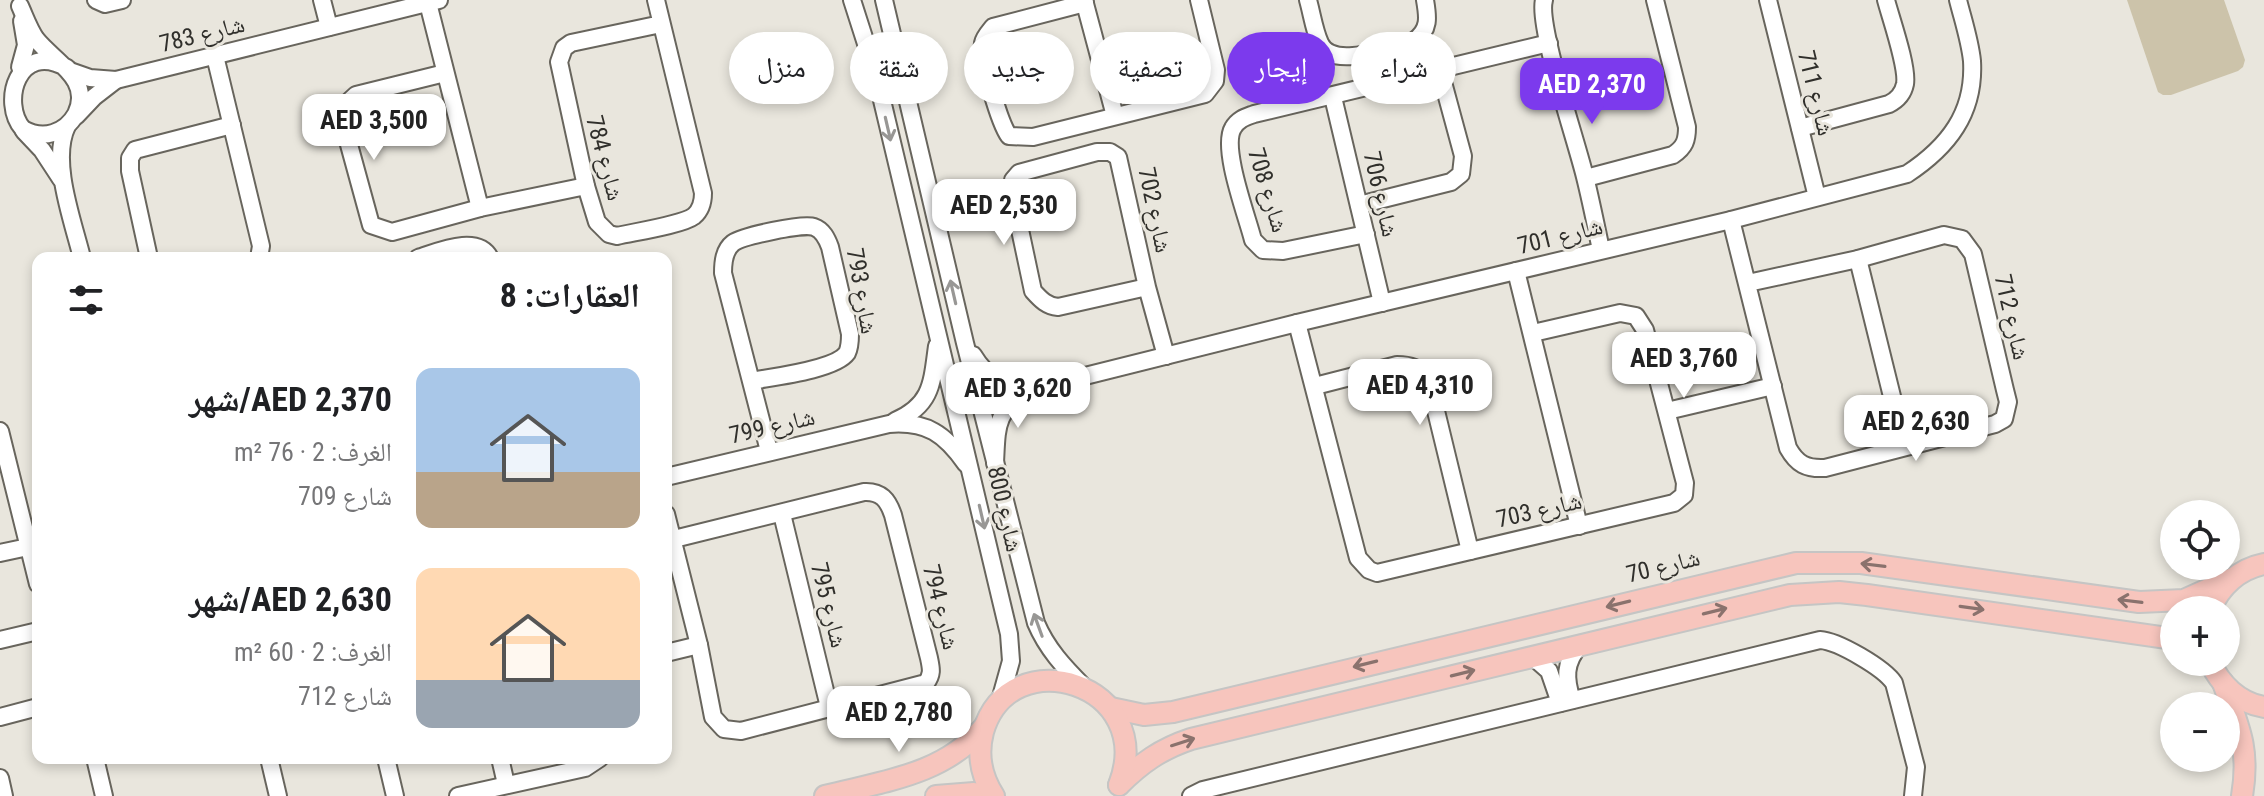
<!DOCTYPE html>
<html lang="ar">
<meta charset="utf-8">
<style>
:root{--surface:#fff;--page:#f6f6f6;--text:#202124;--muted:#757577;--accent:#7c3aed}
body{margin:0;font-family:"Roboto Condensed","Noto Naskh Arabic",sans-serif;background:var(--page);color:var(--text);direction:rtl;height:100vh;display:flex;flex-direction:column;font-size:30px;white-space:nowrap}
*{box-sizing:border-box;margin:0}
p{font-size:26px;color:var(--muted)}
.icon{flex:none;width:44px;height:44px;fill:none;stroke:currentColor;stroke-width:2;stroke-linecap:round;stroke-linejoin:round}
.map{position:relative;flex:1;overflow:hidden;direction:ltr}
.panel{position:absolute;left:32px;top:252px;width:640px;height:512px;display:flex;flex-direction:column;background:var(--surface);border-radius:16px;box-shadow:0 4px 12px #0003;direction:rtl}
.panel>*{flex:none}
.guide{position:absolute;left:696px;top:32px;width:760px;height:72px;direction:rtl;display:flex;gap:16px}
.fabs{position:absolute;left:2160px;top:500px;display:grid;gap:16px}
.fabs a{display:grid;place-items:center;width:80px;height:80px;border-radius:50%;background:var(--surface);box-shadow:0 4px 12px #0003;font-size:40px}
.price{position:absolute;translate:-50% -68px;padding:0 18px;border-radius:16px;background:#fff;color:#222;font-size:26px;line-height:52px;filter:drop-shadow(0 2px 4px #0008)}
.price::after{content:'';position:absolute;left:50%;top:48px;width:24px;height:18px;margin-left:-12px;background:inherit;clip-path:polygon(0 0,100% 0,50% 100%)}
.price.on{background:var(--accent);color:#fff}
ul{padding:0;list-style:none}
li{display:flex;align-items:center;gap:24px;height:200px;padding:0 32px}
li span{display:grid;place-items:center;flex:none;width:224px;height:160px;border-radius:16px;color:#555}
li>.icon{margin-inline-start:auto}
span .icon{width:96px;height:96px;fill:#fffc;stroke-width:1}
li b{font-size:34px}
h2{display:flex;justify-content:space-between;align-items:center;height:96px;padding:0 32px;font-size:34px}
.tag{padding:0 28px;border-radius:36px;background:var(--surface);box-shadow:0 4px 12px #0003;font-size:28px;line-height:72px}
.tag.on{background:var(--accent);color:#fff}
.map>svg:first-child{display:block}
.grass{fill:#ccc3aa}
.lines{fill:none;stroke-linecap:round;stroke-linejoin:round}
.minor-casing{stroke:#68655d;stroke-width:20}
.major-casing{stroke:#c5c5c4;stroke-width:24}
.minor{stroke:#fff;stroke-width:16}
.major{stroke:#f7c5bd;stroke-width:20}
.oneway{stroke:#989795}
.oneway2{stroke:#8a726d}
.labels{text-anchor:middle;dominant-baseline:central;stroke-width:6;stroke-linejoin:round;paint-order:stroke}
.street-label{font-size:24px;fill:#302f2b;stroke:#e9e6dd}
</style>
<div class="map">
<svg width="2264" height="796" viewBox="0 0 2264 796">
<rect width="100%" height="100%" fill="#e9e6dd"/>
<polygon class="grass" points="2127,0 2224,0 2245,60 2243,67 2238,71 2171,95 2163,95 2158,92"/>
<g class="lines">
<g class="minor-casing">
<g id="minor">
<polyline points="96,0 105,4 122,0"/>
<polyline points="322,0 329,27"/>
<path d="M656,0L703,193C703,202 701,210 694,216C682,225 634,232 617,236L609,234L597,222L586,186L559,62L564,48L571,43L661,24"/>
<polyline points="852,0 876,75 1009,634 1011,661 999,704"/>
<path d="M884,0L965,343L1036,623C1047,649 1064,667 1084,687"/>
<polyline points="1084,0 1115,116"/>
<path d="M1308,0C1312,14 1314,30 1320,43C1332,71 1390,47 1414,41C1430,30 1428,17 1425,0"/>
<path d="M1544,0C1537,25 1577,143 1585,177C1591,201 1596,226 1601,250"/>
<polyline points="1768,0 1817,197"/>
<polyline points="428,3 480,208"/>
<path d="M1085,3L993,27C989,32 984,37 983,43C980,58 1000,124 1009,136L1033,137L1205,94L1215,81L1216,70L1199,0"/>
<path d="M20,6C25,17 29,29 36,39C54,62 93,79 76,114C71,123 63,130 53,133C43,136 32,134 23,129C0,103 18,40 67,68"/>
<polyline points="215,56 261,246 259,258"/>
<polyline points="20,67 26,45 22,21"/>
<polyline points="70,71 90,78 116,80 439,0"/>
<polyline points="445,73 356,95 344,106 342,119 371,225 392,232 480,208 586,186"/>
<polyline points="1333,97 1382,303"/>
<polyline points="76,116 94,97 116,80"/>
<path d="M67,126C50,161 73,221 82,258"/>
<path d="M1800,128L1889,104C1897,100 1903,94 1905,84C1908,67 1891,19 1886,0"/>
<polyline points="24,131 42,150 61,179"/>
<path d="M1586,178L1673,155C1685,147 1687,140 1687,127L1655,0"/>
<polyline points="1359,205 1451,182 1461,174 1463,156 1440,71"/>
<path d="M1731,220L1788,448C1797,464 1806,469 1825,468L1995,424L2004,419L2008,402L2005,390L1973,254L1962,239L1944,235L1858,259L1748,283"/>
<path d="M1366,234L1283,251L1263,250L1253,240C1247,216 1221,148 1233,128C1238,119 1246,117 1254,114L1549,43"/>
<polyline points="149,258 130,171 130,158 135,150 232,125"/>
<path d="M418,258C438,252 477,234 490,258"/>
<polyline points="1858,259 1904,445"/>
<polyline points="1516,271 1579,526"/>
<path d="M1147,287L1058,307C1047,306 1041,300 1033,291L1012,192L1013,180L1019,173L1097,152H1110L1118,157L1147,287L1166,356"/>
<polyline points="1297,323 1358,558 1369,570 1377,573 1674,503 1684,495 1685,483 1645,330 1636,316 1620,313 1533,333"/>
<path d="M973,355C987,378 1003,387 1029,390"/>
<path d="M751,381C772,377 835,370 847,353C850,347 850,340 850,334L830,247C827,239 823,230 814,227C803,223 743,236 733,243C724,250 723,262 723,273L769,451"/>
<path d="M1315,386L1397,365C1411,365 1418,368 1428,378L1470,551"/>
<polyline points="1667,411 1773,386"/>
<path d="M895,421C932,405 932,383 937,346"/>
<polyline points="0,431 38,584"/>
<path d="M995,463C997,425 995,412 1029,390L1297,323L1731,220L1907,174C1948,147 1975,113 1972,61C1970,41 1963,20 1958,0"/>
<path d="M666,477L889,424C927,421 945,434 966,464"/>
<path d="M666,514L699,645L713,717L724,729L741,731L926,683C933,674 931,668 929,658L893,515C888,500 881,491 864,492L674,539"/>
<polyline points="782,514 829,707"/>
<polyline points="0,553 28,547"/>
<polyline points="0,640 38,631"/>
<polyline points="666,653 699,645"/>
<polyline points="1532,656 1549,671 1560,703"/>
<path d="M1572,700C1565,679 1564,663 1580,645"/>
<polyline points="0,717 38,707"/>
<polyline points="95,758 104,796"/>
<polyline points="269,758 278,796"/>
<polyline points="386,758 395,796"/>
<polyline points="500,758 506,784"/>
<polyline points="0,778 4,796"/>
<polyline points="458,796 585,768 600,758"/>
<path d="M1191,796L1203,790L1820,640C1838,641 1884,668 1894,683L1916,767L1913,796"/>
</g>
</g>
<g class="major-casing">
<g id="major">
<path d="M2210,610C2220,586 2239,569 2264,564"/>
<path d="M2210,662C2220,684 2239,703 2264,707"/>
<path d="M2223,683C2239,727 2250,749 2242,796"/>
<polyline points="1111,708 1144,715 1173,712 1796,563 1861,563 2139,602 2184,600 2231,579"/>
<path d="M1119,785C1141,763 1161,749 1191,739L1790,595L1839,592L1867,595L2174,639"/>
<path d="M825,796C884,781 943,775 984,727"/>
<polyline points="936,796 974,793 983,796"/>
<path d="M994,796C981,776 977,755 983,732C1010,638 1158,684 1119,785"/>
</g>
</g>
<use href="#minor" class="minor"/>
<use href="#major" class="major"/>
</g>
<defs><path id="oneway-shaft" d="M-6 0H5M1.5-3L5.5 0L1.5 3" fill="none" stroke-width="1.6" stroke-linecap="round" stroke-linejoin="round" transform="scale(2)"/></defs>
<g class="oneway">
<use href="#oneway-shaft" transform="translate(888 129) rotate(77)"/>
<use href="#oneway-shaft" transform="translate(953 292) rotate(-103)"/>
<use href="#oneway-shaft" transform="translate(982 517) rotate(77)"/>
<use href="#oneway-shaft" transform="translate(1038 625) rotate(-110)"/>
</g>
<g class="oneway2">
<use href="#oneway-shaft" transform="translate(1873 565) rotate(-173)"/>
<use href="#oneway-shaft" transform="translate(2130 601) rotate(-173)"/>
<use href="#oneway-shaft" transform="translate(1618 604) rotate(166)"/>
<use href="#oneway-shaft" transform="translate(1972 608) rotate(8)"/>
<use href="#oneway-shaft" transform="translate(1715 611) rotate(-14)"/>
<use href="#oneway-shaft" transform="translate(1365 664) rotate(166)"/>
<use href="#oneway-shaft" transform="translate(1463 673) rotate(-14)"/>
<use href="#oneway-shaft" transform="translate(1183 742) rotate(-18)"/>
</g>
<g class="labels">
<g class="street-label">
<text transform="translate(202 34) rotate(-14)">شارع 783</text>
<text transform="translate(1816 93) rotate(76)">شارع 711</text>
<text transform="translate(605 158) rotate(75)">شارع 784</text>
<text transform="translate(1268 190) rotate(73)">شارع 708</text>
<text transform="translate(1381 194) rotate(77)">شارع 706</text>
<text transform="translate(1155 210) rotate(78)">شارع 702</text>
<text transform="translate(1560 236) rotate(-14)">شارع 701</text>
<text transform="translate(862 291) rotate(80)">شارع 793</text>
<text transform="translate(2012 317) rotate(77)">شارع 712</text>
<text transform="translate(772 426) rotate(-13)">شارع 799</text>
<text transform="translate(1005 509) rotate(77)">شارع 800</text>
<text transform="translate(1539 510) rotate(-13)">شارع 703</text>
<text transform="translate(1663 566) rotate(-14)">شارع 70</text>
<text transform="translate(829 605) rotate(76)">شارع 795</text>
<text transform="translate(941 607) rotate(76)">شارع 794</text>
</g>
</g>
</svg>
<div class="fabs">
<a><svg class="icon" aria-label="locate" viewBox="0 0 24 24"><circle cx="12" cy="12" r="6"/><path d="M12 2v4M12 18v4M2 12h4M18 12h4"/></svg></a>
<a>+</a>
<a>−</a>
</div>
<b class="price on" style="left:1592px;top:126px">AED 2,370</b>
<b class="price" style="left:374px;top:162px">AED 3,500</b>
<b class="price" style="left:1004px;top:247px">AED 2,530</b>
<b class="price" style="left:1684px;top:400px">AED 3,760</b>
<b class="price" style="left:1420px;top:427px">AED 4,310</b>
<b class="price" style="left:1018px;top:430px">AED 3,620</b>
<b class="price" style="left:1916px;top:463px">AED 2,630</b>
<b class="price" style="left:899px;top:754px">AED 2,780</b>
<div class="guide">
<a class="tag">شراء</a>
<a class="tag on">إيجار</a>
<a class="tag">تصفية</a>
<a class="tag">جديد</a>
<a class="tag">شقة</a>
<a class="tag">منزل</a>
</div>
<section class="panel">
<h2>العقارات: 8<svg class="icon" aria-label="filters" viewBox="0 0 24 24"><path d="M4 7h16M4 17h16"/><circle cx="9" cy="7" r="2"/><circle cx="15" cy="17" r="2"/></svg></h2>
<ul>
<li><span style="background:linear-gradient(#a9c7e8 65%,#b9a48a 0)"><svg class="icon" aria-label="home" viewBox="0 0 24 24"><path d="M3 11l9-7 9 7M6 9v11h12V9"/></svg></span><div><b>AED 2,370/شهر</b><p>الغرف: 2 · 76 m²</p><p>شارع 709</p></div></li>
<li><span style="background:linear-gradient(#ffd9b3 70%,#9aa5b1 0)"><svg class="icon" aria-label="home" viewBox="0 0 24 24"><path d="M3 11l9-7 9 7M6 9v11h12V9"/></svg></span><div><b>AED 2,630/شهر</b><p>الغرف: 2 · 60 m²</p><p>شارع 712</p></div></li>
</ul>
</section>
</div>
